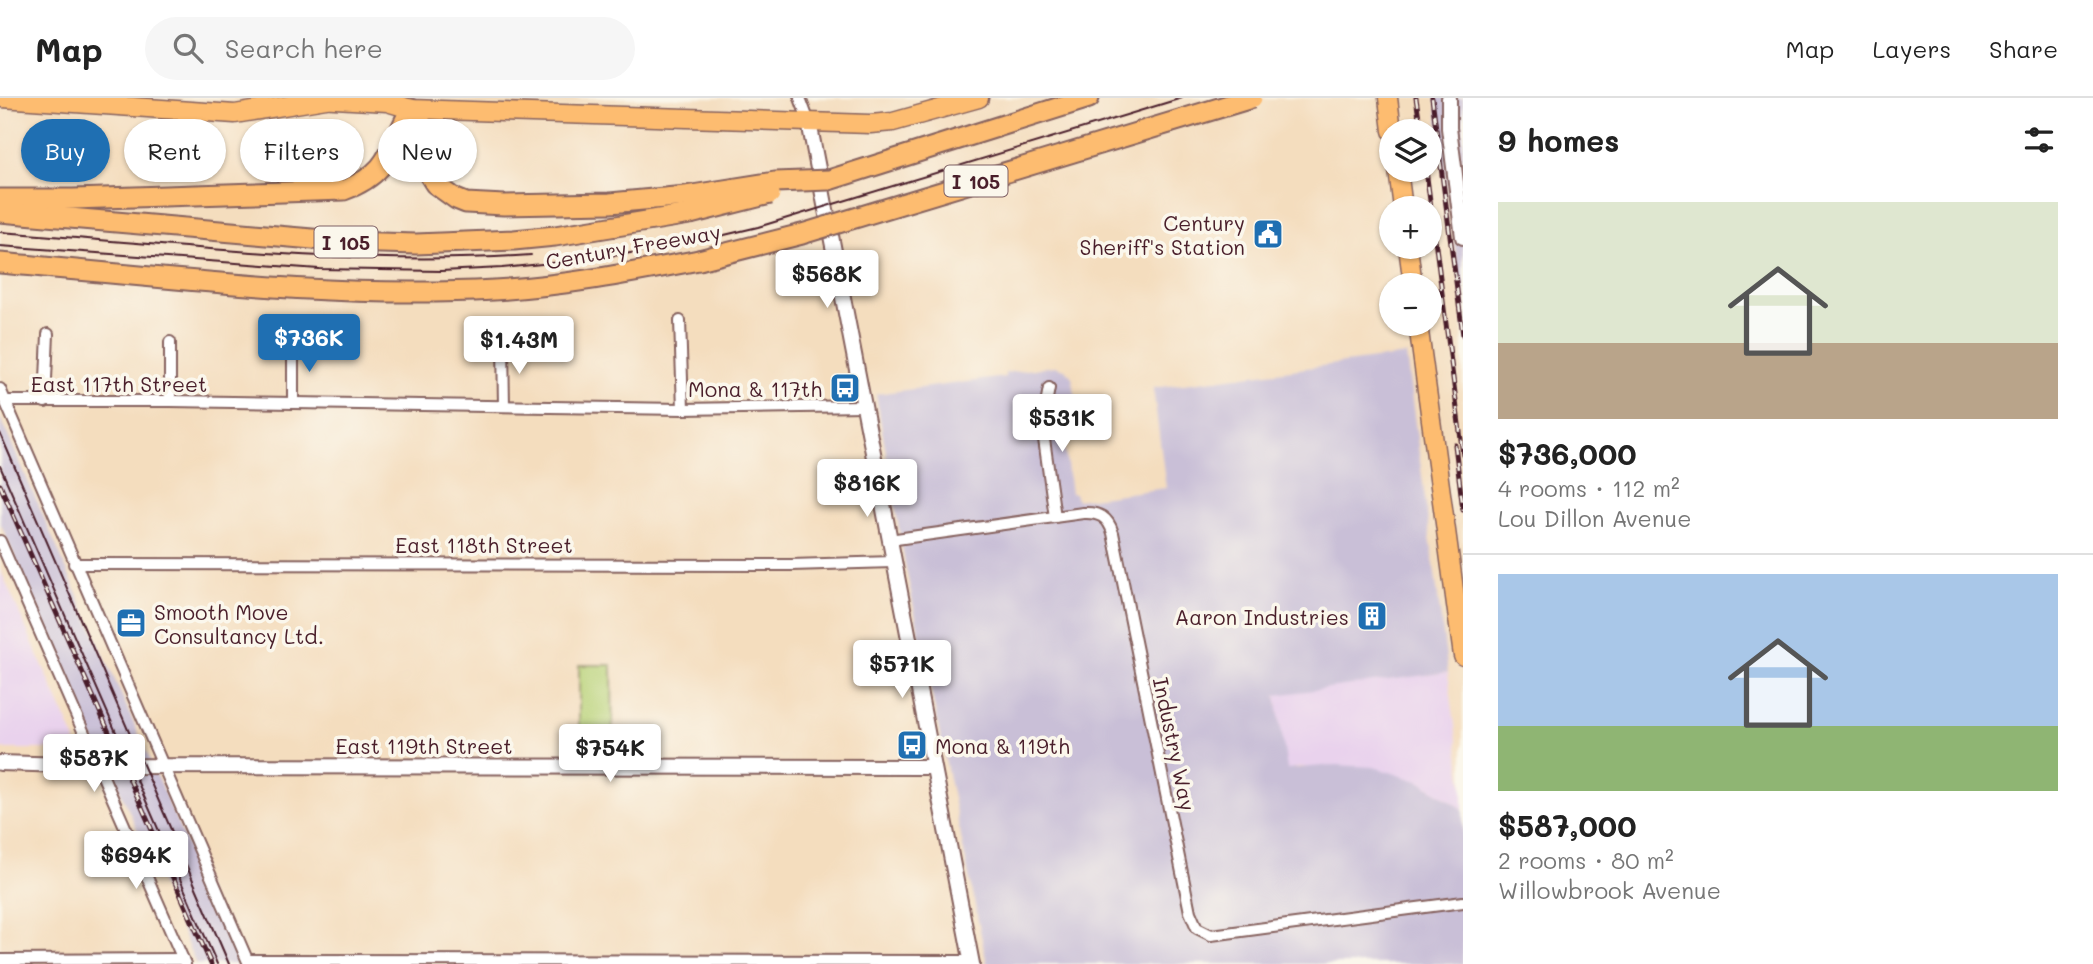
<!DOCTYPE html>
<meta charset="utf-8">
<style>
:root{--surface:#fff;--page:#f6f6f6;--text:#222;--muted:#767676;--line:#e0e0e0;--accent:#1f6fb2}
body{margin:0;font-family:Mali,sans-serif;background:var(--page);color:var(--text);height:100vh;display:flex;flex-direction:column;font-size:26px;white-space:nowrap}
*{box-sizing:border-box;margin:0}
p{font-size:23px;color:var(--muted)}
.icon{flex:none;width:38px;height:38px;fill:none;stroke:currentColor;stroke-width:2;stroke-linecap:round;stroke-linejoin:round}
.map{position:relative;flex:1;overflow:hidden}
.panel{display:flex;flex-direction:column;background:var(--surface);width:630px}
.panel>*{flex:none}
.banner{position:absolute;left:21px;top:21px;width:665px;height:63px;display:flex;gap:14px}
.buttons{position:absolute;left:1379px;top:21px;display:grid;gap:14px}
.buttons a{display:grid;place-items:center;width:63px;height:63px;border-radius:50%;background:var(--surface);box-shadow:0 2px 5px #0004;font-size:35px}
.price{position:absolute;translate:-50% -60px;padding:0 16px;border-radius:7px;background:#fff;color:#222;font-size:23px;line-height:46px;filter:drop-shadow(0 2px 4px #0008)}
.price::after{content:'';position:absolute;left:50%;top:42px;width:21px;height:16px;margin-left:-10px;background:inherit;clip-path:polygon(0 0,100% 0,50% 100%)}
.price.current{background:var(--accent);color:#fff}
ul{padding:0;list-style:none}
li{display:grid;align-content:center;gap:14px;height:371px;padding:0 35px}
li+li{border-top:2px solid var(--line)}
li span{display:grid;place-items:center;height:217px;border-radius:0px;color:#555}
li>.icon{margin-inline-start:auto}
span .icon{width:126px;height:126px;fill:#fffc;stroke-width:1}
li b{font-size:30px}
h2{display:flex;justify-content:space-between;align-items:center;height:84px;padding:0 35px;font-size:30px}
.pill{padding:0 24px;border-radius:32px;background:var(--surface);box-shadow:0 2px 5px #0004;font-size:24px;line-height:63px}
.pill.current{background:var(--accent);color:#fff}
header{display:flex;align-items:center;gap:42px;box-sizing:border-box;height:98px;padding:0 35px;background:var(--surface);border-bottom:2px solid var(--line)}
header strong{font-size:33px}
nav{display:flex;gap:38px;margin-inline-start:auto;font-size:24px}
.search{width:490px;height:63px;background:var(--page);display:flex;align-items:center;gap:18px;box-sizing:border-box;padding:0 24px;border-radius:38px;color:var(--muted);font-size:26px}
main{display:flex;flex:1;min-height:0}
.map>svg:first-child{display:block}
.built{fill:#e9d2ed}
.industrial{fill:#c9bfd7}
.green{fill:#b7d176;stroke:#807850;stroke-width:2}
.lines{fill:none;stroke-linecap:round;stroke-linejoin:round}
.minor-casing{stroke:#86625e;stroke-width:14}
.tertiary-casing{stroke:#86625e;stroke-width:18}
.primary-casing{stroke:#86625e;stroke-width:21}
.motorway-casing{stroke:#86625e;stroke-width:23}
.minor{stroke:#fff;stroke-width:10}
.tertiary{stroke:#fff;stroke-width:14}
.primary{stroke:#fdbc70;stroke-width:18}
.motorway{stroke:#fdbc70;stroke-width:19}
.tram{stroke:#4a1f2b;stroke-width:2}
.rail-casing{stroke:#4a1f2b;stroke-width:5}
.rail{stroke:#fbf7ec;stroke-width:2.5;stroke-dasharray:8;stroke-linecap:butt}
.motorway-bridge-casing{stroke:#86625e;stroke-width:23;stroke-linecap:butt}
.motorway-bridge{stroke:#fdbc70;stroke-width:19}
.labels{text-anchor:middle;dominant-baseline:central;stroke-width:7;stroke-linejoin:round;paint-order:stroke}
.shield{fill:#fbf7ec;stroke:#7f6065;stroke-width:2}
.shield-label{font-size:19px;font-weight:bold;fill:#4a1f2b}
.poi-label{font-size:21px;fill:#4a1f2b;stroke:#fbf7ec;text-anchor:end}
.street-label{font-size:21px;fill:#4a1f2b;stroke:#fbf7ec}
</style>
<header>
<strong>Map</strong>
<div class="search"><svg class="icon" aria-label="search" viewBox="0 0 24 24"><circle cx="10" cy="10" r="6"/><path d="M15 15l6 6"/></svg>Search here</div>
<nav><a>Map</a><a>Layers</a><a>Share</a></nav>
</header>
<main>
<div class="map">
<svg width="1463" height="866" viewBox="0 0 1463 866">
<rect width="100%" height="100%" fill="#fbf7ec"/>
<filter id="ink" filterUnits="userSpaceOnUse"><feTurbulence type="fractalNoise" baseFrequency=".0143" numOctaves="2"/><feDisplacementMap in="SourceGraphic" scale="14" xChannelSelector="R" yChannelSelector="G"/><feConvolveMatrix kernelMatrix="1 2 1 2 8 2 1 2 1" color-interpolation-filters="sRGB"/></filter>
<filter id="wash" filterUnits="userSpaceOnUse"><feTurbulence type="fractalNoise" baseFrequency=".00686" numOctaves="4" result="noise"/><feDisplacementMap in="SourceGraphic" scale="28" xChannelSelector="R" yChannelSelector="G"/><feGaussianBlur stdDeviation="1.57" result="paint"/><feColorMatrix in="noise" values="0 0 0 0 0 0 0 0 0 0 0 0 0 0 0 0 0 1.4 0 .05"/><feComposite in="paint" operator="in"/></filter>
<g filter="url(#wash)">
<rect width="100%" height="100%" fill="#f4ddbe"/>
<g class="built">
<polygon points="0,471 76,643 74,647 69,651 0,651"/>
<polygon points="1448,574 1463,689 1463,711 1421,684 1301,669 1286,672 1276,596"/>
</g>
<g class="industrial">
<polygon points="1435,0 1463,0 1463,209"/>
<polygon points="1406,257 1448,574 1276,597 1287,671 1336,667 1374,669 1421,684 1463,711 1463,866 987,866 905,466 876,296 1005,279 1005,275 1055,268 1065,271 1072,279 1076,301 1072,302 1075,323 1068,324 1070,336 1063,338 1071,395 1075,395 1077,402 1166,390 1153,290"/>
<polygon points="0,319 239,866 196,866 119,690 98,653 0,424"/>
</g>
<polygon class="green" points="579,567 612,567 613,657 579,657"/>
</g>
<g filter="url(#ink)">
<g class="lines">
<g class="minor-casing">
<g id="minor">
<polyline points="800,0 809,24"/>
<polyline points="680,223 683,311"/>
<polyline points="293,247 293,305"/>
<polyline points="503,247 504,308"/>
<polyline points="1049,290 1042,327 1055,419"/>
<path d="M0,291C82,483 167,674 249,866"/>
<polyline points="5,303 170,303 683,311 864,308"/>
<polyline points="170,303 170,244"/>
<polyline points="45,304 48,236"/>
<path d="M889,442L1083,415C1099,414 1108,419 1113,435L1190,814L1197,830L1211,837L1219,836L1463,804"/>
<polyline points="0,443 185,866"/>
<polyline points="74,466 791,467 893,464"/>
<polyline points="0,862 183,861"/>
<polyline points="248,862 971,863"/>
</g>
</g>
<g class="tertiary-casing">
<g id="tertiary">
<polyline points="1449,0 1449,30 1463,139"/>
<polyline points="809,24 972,866"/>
<polyline points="0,665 99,668 933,669"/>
</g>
</g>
<g class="primary-casing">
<g id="primary">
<polyline points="2,0 235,16 326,1"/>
<polyline points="317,0 387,4 411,11 870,26 893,24 979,0"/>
<polyline points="1388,0 1392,33"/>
<polyline points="1398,72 1403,110"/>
<polyline points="1408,149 1413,187"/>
<polyline points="1418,226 1463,558"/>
</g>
</g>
<g class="motorway-casing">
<g id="motorway">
<polyline points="829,82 1089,0"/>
<path d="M0,101H73L344,92C391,75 389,50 411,11L423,28V60L427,73L435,86L456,101L466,105L504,107L610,105L686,98"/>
<polyline points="0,114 347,144 416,146 514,142 555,138 690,116"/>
<path d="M0,165C164,179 330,201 494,192C564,188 631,175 699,162"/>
</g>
</g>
<use href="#minor" class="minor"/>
<use href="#tertiary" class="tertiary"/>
<use href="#primary" class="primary"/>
<use href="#motorway" class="motorway"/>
<g class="tram">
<path d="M0,134C177,147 354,169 531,157"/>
<polyline points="0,148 319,171 441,173 502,170 601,160 695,144 758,129 1182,0"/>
<polyline points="0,335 229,866"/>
<polyline points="0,368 217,866"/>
</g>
<g class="rail-casing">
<g id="rail">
<polyline points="1416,0 1421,33"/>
<polyline points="1432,0 1463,237"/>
<polyline points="1426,72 1463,357"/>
<polyline points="1455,347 1463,412"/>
<polyline points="0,387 211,866"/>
</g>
</g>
<use href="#rail" class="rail"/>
<g class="motorway-bridge-casing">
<g id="motorway-bridge">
<polyline points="686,98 775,84 829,82"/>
<polyline points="690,116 770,96"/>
<polyline points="699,162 802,136 1252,0"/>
</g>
</g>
<use href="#motorway-bridge" class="motorway-bridge"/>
</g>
</g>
<defs>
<g id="civic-square" transform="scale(1.575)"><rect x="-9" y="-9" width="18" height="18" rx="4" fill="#1f6fb2" stroke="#fbf7ec"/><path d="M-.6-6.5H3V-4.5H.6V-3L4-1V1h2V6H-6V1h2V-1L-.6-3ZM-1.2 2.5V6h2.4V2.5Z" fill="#fff"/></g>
<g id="bus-square" transform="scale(1.575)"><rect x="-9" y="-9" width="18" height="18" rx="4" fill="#1f6fb2" stroke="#fbf7ec"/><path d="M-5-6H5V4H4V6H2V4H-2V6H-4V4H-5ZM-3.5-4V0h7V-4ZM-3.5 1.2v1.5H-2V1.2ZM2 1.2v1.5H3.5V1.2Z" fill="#fff"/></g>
<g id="building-square" transform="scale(1.575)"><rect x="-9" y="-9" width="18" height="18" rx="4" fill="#1f6fb2" stroke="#fbf7ec"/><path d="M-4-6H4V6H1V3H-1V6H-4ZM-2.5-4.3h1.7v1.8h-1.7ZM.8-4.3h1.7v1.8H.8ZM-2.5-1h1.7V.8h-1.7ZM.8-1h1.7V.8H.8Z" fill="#fff"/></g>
<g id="office-square" transform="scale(1.575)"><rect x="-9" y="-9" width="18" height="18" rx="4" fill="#1f6fb2" stroke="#fbf7ec"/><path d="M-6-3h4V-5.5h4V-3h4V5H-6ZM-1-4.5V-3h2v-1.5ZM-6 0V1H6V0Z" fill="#fff"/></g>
</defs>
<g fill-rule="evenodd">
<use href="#civic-square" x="1268" y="136"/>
<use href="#bus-square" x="845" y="290"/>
<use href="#building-square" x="1372" y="518"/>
<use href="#office-square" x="131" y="525"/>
<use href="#bus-square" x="912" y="647"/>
</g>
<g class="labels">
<g class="shield">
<rect x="944.5" y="67.5" width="63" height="31" rx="5"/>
<rect x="314.5" y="128.5" width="63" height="31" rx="5"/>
</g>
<g class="shield-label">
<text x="976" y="83">I 105</text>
<text x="346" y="144">I 105</text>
</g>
<g class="poi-label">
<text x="1245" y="124">Century<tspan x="1245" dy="24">Sheriff's Station</tspan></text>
<text x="822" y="290">Mona &amp; 117th</text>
<text x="154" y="513" text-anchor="start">Smooth Move<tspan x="154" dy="24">Consultancy Ltd.</tspan></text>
<text x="1349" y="518">Aaron Industries</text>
<text x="935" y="647" text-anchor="start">Mona &amp; 119th</text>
</g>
<g class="street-label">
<text transform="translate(633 148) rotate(-10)">Century Freeway</text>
<text x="119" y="285">East 117th Street</text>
<text x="484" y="446">East 118th Street</text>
<text transform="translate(1175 646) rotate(78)">Industry Way</text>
<text x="424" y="647">East 119th Street</text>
</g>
</g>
</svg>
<div class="buttons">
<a><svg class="icon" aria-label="layers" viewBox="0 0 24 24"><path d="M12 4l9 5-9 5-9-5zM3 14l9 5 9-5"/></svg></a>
<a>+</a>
<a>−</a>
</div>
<b class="price" style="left:827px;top:212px">$568K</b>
<b class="price current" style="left:309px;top:276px">$736K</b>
<b class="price" style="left:519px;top:278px">$1.43M</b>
<b class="price" style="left:1062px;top:356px">$531K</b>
<b class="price" style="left:867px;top:421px">$816K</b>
<b class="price" style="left:902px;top:602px">$571K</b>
<b class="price" style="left:610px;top:686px">$754K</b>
<b class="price" style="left:94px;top:696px">$587K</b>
<b class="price" style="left:136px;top:793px">$694K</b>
<div class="banner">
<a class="pill current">Buy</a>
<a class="pill">Rent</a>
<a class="pill">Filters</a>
<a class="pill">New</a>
</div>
</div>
<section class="panel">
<h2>9 homes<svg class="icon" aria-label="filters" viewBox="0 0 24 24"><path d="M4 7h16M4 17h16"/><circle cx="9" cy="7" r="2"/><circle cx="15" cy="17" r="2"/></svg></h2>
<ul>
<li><span style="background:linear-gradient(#dfe7d0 65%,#b9a48a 0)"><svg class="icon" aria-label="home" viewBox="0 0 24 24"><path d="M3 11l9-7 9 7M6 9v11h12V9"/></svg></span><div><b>$736,000</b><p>4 rooms · 112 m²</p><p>Lou Dillon Avenue</p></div></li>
<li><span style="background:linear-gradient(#a9c7e8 70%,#8fb573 0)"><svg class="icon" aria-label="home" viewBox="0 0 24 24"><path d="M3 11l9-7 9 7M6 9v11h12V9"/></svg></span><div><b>$587,000</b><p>2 rooms · 80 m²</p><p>Willowbrook Avenue</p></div></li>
</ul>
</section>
</main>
